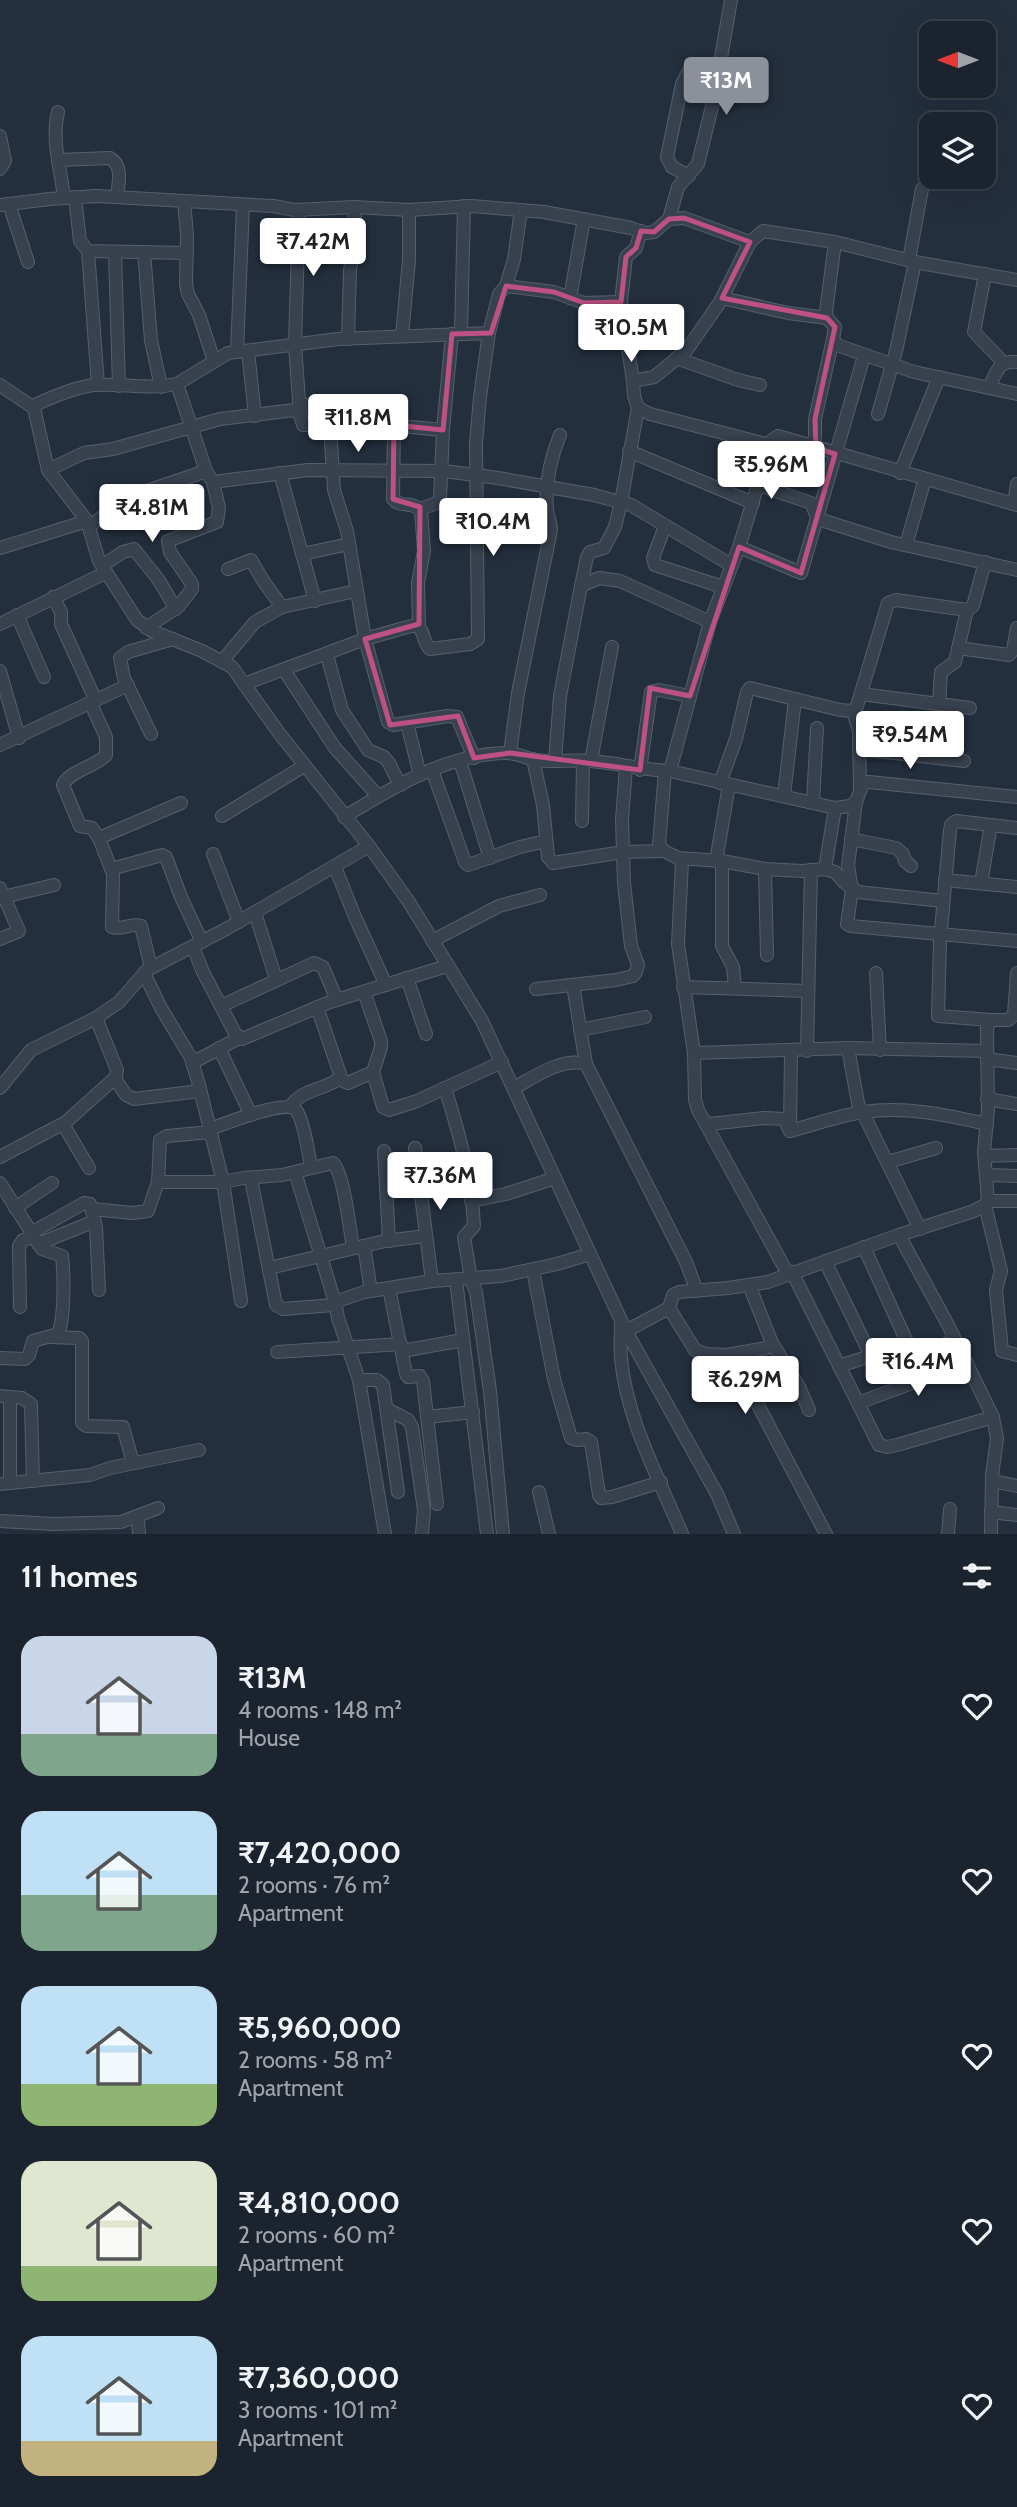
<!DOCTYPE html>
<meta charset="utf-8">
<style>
:root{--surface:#1b232e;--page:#242b36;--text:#f1f3f6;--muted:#a0a4aa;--line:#39404a;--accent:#8c9099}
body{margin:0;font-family:Cabin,sans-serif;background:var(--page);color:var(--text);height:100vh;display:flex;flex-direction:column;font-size:26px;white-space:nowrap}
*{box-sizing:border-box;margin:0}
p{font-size:23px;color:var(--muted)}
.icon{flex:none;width:38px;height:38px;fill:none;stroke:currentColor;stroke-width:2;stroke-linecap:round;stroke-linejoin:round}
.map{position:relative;height:1534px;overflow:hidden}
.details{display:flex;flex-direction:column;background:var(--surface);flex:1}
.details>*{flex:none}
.needle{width:46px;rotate:270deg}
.fabs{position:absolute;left:919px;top:21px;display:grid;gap:14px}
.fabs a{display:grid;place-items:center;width:77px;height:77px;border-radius:14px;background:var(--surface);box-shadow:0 7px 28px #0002,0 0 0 2px var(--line);font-size:35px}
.price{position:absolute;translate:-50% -60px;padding:0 16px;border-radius:7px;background:#fff;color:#222;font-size:23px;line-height:46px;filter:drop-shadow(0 2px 4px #0008)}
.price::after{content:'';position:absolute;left:50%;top:42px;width:21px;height:16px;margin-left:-10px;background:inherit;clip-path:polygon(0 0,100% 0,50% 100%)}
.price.selected{background:var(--accent);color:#fff}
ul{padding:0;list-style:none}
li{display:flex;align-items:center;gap:21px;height:175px;padding:0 21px}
li span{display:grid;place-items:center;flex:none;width:196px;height:140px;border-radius:21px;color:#555}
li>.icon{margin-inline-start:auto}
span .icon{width:84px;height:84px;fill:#fffc;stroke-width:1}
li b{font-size:30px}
h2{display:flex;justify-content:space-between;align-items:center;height:84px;padding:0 21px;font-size:30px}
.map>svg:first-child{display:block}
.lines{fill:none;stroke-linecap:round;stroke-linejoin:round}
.minor-casing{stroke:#565f6c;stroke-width:14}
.minor{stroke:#38414e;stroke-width:12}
.marked{fill:none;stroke:#bd5182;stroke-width:5;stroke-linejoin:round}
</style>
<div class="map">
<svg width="1017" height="1534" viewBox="0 0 1017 1534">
<rect width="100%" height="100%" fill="#242f3e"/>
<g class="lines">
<g class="minor-casing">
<g id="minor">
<path d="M58,112C51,141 61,169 64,198"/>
<polyline points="0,136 5,161 0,169"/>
<path d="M59,160L110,158C124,167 118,183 117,197"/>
<polyline points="689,176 672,167 667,157 682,84 688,72 717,78"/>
<polyline points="75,197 80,241 88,251 187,253"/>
<polyline points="184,201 187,235 186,284 188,294 199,315 214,361"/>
<polyline points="9,204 28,262"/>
<polyline points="0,205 50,199 96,196 273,206 295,210 354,207 409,210 472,206 544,212 631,228 645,233 654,232 669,219 684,218 750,242"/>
<polyline points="299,210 295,345 300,414"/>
<polyline points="669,219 678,187 698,164 714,98 731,0"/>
<polyline points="835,242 826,312 827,318 835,327 833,339 837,345 914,372 1017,394"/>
<polyline points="88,251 98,385"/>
<polyline points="115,252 119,386"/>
<polyline points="144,252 151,340 161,387"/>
<polyline points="909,260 922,189"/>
<polyline points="985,274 974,332 1004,363"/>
<polyline points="1017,280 915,262 835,242 763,231 750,242 720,302 686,351 654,377 633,381 634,396 638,408 650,414 770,445 772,440 778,436 1017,505"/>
<polyline points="506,286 514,259 521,210"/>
<polyline points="570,298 584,219"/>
<polyline points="722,298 788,313 827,318"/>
<polyline points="461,334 464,206"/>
<polyline points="402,336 409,260 409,210"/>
<polyline points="348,339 350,270 356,235 354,207"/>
<polyline points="248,351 255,416"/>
<polyline points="237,352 243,205"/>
<polyline points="676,358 738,380 760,385"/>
<polyline points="633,381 621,302 626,257 636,248 641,231"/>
<polyline points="177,384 228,353 338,339 489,333 499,294 506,286 554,292 584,303 621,302"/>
<polyline points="0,385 34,408 48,470 87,521 99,561 137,620 152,631 202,651 232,667 279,733 369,846 409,902 482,1021 626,1331 717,1494 734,1534"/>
<path d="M989,388C996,373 998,360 1017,362"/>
<polyline points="299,405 379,403"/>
<path d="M32,406C53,397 72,388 94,385C122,383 147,390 177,384L206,471L213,482L308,470L444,471L498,478L594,495L631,505L731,565"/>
<polyline points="878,414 896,351 915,262"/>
<polyline points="330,425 334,490 347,531 365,639 388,722 393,725 447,716 457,717 474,758"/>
<path d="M394,425L393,499C400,508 414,501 421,511L424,551L418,583L419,627"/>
<polyline points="810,446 815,438 815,419 833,339"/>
<polyline points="629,451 753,503"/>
<polyline points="48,470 84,453 113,449 220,419 295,410 300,414 303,425 390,425 443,430"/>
<polyline points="280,473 315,601"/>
<polyline points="900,473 939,377"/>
<polyline points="759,485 811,503 818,519 891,542 1017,570"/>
<polyline points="1014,504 1017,484"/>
<polyline points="420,509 437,503 440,498 443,430 452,334"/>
<polyline points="90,526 129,497 206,471"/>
<polyline points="665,526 653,558 655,565 723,587"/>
<polyline points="906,545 925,479"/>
<polyline points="739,547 801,573 864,356"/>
<polyline points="0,548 87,521"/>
<polyline points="302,554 349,544"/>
<polyline points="102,566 123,552 134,549 158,579 176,609"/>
<polyline points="228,569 251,560 264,582 282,607 356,591"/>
<polyline points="581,586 587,557 590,552 604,548 615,527 621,502 638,408"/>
<polyline points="53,597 61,612 61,624 95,699"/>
<polyline points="17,615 44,677"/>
<polyline points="0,624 105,573"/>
<polyline points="146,628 179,606 192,589 192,584 170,552 168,541 217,522 219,508 213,482"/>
<polyline points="958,648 1009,655 1013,650 1017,628"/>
<polyline points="327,655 342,710 368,750 384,757 389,763 400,785"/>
<polyline points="223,660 255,622 282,607"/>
<polyline points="284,670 335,748 378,796"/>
<polyline points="0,671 19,738"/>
<path d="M244,684L365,639L411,626H417C425,631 423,643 430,649L470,644L478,639L476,444L480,397L489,333"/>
<polyline points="861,694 970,708"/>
<path d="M90,702L106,737V755C95,767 69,771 63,785L80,826L92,828L99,838"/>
<polyline points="939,704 941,672 955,662 967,610"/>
<polyline points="853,711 859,731 860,788"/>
<polyline points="407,723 420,775"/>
<polyline points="151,734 124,678 120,658 128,652 173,639"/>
<polyline points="0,745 128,685"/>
<polyline points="859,749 964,761"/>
<path d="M510,753L518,693L551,530C551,522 547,516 547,508C545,484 551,457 560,435"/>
<polyline points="533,759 543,805 548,857 553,863 623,852 663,851"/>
<polyline points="460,761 490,858"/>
<polyline points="555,761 560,696 581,586 599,578 620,581 710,622"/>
<polyline points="591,761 612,647"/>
<polyline points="432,770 465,862 468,865 520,847 546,841"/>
<polyline points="640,770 651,692 659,690 690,696"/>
<path d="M665,771L659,845C665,855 675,854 682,861L678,944L694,1053L695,1100L698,1110L788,1274"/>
<polyline points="670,771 835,808 850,806 856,802 863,783 869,782 1017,797"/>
<polyline points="720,783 736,739 747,692 750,688 840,710 853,711 857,706 888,603 896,600 967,610 973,606 985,562"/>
<polyline points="784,796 795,699"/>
<polyline points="813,802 817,728"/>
<polyline points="856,802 848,866 852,889 847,924 851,926 1017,941"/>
<polyline points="222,816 304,766"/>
<path d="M344,817C393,787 447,754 506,753C517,753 527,759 537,760C555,763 573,759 591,761C618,763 643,770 670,771L710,622L739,547L770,445"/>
<polyline points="582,821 583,761"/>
<polyline points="851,839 896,848 903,854 905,861 911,866"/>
<polyline points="213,854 239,922"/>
<polyline points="678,858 722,861 765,869 802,871 825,869 835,872 845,883 858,892 943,901"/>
<polyline points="716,861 729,785"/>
<polyline points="722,861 722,946 733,967 735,988"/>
<polyline points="335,867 355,917 386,985"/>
<polyline points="111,869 162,855 166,857 181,897 202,942"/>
<polyline points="765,869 767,955"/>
<polyline points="825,869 835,808"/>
<polyline points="945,880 1017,887"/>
<polyline points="981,883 991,825"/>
<polyline points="0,888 19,931 0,939"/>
<polyline points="3,897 54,885"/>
<polyline points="255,913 276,979"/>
<polyline points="432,941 499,906 540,895"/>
<polyline points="193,947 203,972 235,1033 242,1039 330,1002 447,966"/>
<path d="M151,968L141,926C132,922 121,931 112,927L113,874L99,838L181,803"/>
<polyline points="144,973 161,1008 191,1058 199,1085 223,1182 241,1301"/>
<polyline points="876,973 880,1050"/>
<polyline points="407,978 426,1034"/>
<polyline points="573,985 586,1064"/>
<polyline points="683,987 807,991"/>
<polyline points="536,989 616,980 633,976 636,972 638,965 631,946 624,883 622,820 626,767"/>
<polyline points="364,992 381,1041 381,1047 373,1072"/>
<polyline points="221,1006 314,963 323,967 337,1000"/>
<polyline points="991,1020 938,1016 940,941 950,830 951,825 956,821 1017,828"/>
<polyline points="580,1030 645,1017"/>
<polyline points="219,1048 251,1115"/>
<polyline points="848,1048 858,1103 920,1229"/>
<polyline points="807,1051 811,870"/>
<polyline points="694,1053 848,1048 987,1051"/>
<polyline points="987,1059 1017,1063"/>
<polyline points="192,1063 239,1038"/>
<polyline points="115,1079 126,1095 134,1099 200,1091"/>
<polyline points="339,1079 348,1083 373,1072 383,1107 389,1110 417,1101 502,1062"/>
<polyline points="0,1088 31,1050 96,1018 119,1002 147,970 226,929 369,846"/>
<path d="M445,1088C459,1133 472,1179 474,1226L464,1237L471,1279L476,1292L490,1391L503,1534"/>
<path d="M514,1088C534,1077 562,1057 586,1064L686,1262L697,1291"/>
<polyline points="987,1099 1017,1104"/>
<path d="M290,1107C302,1088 325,1091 341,1077L317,1007"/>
<polyline points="706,1122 710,1124 764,1118 784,1119 790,1131 791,1051"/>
<polyline points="63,1124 89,1168"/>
<path d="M210,1129C224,1124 285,1100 295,1109C303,1116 309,1155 311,1167"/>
<path d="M790,1131C814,1125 839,1115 864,1112C905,1106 947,1115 987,1124"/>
<polyline points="415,1148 432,1281"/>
<polyline points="384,1151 389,1241"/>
<polyline points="985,1156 1017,1155"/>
<polyline points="0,1157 66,1122 116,1077 117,1070 96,1018"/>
<polyline points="888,1162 936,1148"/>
<polyline points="295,1172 335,1302"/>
<polyline points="986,1175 1017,1176"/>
<polyline points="251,1179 276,1305 283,1309 334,1305"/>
<path d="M0,1183L42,1249L62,1256C64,1274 65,1318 58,1334L33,1341L29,1355L25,1359L0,1358"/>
<polyline points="158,1183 160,1140 167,1136 211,1132"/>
<polyline points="471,1201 506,1194 555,1178"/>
<polyline points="988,1201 1017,1201"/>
<polyline points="985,1205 1001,1271 996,1290 1002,1351 1017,1355"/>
<polyline points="15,1208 52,1183"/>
<path d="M93,1209L132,1213L148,1211L157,1185L161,1182H223L243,1178L282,1175L333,1163C344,1173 350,1231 353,1248"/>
<polyline points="31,1233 84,1203 90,1204 96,1227 99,1290"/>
<polyline points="899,1235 947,1323 993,1417 997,1438 992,1476 991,1534"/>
<polyline points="38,1244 95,1221"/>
<polyline points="364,1246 371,1291"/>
<polyline points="864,1247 911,1351"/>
<polyline points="825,1261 871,1356"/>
<polyline points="269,1268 385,1241 426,1236"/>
<polyline points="533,1270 554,1379 571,1438 577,1440 586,1439 591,1442 599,1495 601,1498 612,1497 661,1482"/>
<polyline points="792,1272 879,1445 887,1447 897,1445 993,1417"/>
<polyline points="456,1280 487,1534"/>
<polyline points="389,1288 406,1374 408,1377 420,1376 423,1381 437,1504"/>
<polyline points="20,1307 19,1246 23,1240 34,1237"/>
<polyline points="669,1308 695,1350 706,1354 727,1355 750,1390 826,1534"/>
<path d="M621,1325C621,1336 620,1347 621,1358C626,1419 659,1478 682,1534"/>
<polyline points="626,1331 669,1308 673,1295 679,1292 728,1288 768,1282 899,1235 974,1211 985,1205 988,1201 984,1152 988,1108 987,1028 991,1020 1008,1020 1014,1015 1017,973"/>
<polyline points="51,1337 79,1338 82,1341 82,1423 86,1426 123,1427 133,1463"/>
<polyline points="772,1343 799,1387 809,1410"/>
<polyline points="402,1351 463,1340"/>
<polyline points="277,1352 401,1344"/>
<polyline points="727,1355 766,1348 772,1343 749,1285"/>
<polyline points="839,1366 886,1351 933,1348 955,1341"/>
<polyline points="359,1380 377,1380 383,1385 398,1492"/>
<polyline points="0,1396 22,1398 31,1404 33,1481"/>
<polyline points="858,1403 967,1363"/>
<polyline points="387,1409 408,1420 412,1427 424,1510 422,1534"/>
<polyline points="427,1417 473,1412"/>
<polyline points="992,1481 1017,1486"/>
<polyline points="10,1483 10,1397"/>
<polyline points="0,1484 90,1475 110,1468 199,1450"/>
<polyline points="539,1492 549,1534"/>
<polyline points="991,1512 1017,1515"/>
<polyline points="138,1518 139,1534"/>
<polyline points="0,1521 54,1524 121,1522 158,1508"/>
<polyline points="385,1534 359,1380 338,1318 335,1302 364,1292 389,1288 432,1281 501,1276 557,1264 590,1254"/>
<polyline points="948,1534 950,1509"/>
</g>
</g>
<use href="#minor" class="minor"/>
</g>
<path class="marked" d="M684,218L750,242L722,298L827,318L835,327L815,419L816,448L835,454L801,573L739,547L690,696L650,688L640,770L510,753L474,758L458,716L390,725L365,639L419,624L420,507L393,499L394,425L443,430L452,334L491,333L506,286L554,292L584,303L621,302L626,257L636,248L641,231L654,232L669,219Z"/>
</svg>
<div class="fabs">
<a><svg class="needle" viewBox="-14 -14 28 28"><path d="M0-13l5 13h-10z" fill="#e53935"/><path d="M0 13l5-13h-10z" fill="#a0a4aa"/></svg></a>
<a><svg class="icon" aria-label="layers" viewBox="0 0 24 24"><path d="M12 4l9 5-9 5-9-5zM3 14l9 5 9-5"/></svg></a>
</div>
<b class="price selected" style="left:726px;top:117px">₹13M</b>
<b class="price" style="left:313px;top:278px">₹7.42M</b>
<b class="price" style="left:631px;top:364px">₹10.5M</b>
<b class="price" style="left:358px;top:454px">₹11.8M</b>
<b class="price" style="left:771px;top:501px">₹5.96M</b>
<b class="price" style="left:152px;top:544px">₹4.81M</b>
<b class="price" style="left:493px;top:558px">₹10.4M</b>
<b class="price" style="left:910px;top:771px">₹9.54M</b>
<b class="price" style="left:440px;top:1212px">₹7.36M</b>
<b class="price" style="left:918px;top:1398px">₹16.4M</b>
<b class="price" style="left:745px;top:1416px">₹6.29M</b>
</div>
<section class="details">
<h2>11 homes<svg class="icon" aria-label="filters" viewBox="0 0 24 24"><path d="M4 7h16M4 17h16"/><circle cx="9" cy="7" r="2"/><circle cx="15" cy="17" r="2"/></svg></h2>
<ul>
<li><span style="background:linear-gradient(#c9d6e8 70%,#7fa58c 0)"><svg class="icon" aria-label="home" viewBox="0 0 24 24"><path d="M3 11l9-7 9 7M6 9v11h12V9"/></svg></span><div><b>₹13M</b><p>4 rooms · 148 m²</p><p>House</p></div><svg class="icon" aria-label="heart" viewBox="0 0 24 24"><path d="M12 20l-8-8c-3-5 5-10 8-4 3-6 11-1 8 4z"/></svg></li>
<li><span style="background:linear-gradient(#bfe0f5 60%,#7fa58c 0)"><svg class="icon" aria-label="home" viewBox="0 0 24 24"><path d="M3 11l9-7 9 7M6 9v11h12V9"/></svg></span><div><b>₹7,420,000</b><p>2 rooms · 76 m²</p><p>Apartment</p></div><svg class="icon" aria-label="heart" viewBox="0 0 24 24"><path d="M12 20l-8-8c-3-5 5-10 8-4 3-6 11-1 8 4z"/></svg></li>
<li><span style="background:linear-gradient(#bfe0f5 70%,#8fb573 0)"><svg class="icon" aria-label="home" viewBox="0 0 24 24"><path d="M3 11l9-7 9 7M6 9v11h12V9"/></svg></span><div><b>₹5,960,000</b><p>2 rooms · 58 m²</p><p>Apartment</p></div><svg class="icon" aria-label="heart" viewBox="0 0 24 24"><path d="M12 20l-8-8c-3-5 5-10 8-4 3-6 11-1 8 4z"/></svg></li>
<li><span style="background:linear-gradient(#dfe7d0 75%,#8fb573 0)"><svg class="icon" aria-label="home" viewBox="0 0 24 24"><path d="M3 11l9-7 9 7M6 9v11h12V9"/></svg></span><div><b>₹4,810,000</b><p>2 rooms · 60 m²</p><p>Apartment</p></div><svg class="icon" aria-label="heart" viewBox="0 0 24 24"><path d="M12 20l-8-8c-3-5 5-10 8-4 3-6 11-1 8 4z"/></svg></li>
<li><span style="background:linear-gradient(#bfe0f5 75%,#c2b280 0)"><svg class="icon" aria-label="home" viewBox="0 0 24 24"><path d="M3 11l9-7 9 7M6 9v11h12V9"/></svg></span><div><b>₹7,360,000</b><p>3 rooms · 101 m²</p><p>Apartment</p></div><svg class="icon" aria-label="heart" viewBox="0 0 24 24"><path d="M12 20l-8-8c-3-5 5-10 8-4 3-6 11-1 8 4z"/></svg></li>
</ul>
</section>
